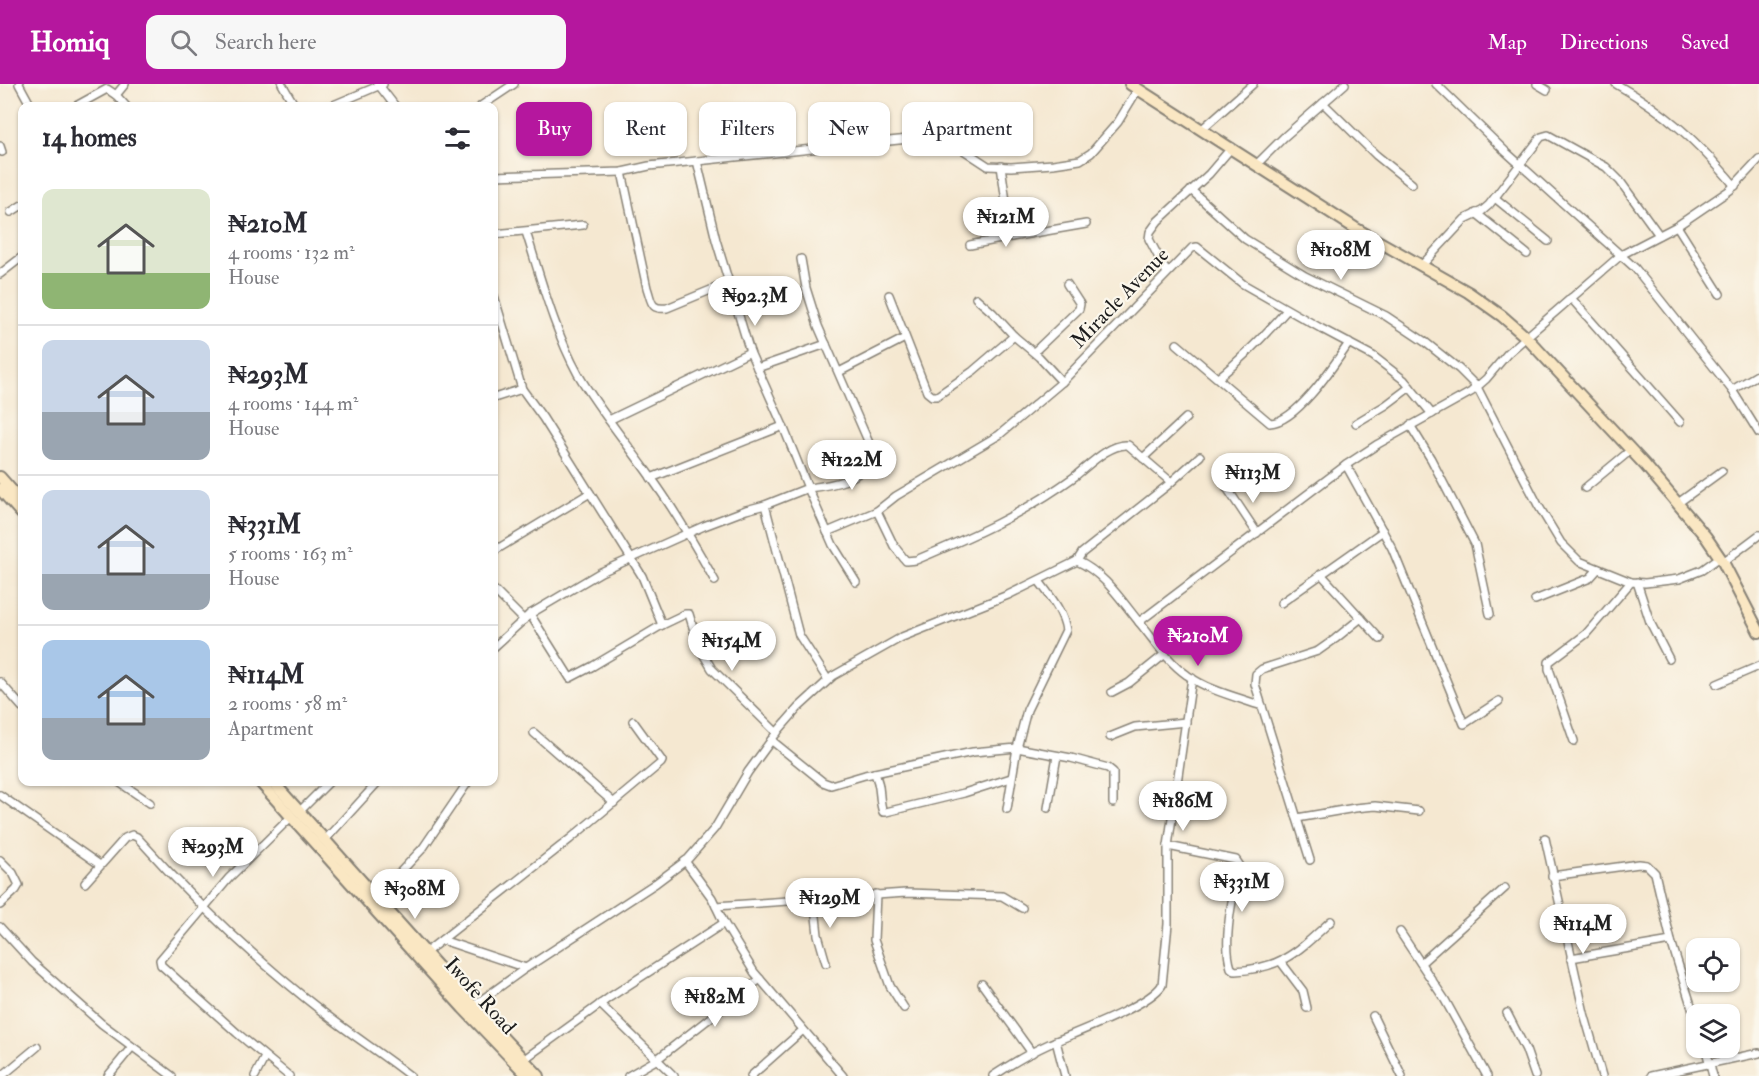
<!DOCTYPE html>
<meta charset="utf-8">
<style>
:root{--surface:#fff;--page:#f7f7f7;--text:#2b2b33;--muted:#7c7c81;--line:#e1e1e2;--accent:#b5179e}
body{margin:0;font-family:"IM FELL Double Pica",serif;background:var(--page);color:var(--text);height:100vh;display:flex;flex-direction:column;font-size:22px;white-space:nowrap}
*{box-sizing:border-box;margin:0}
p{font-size:20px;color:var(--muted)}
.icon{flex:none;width:33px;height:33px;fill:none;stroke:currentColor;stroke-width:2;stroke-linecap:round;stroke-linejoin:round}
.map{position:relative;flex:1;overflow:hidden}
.sheet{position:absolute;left:18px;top:18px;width:480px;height:684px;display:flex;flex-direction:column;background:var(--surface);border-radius:12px;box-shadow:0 2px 4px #0004}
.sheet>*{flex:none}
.banner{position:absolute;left:516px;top:18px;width:570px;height:54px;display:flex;gap:12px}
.controls{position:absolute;left:1686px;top:854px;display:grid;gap:12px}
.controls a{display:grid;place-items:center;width:54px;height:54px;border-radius:12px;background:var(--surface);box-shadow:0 2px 4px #0004;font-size:30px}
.price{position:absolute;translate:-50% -51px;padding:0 14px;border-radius:21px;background:#fff;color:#222;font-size:20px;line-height:39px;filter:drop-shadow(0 2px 3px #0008)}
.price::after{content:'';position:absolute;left:50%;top:36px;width:18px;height:14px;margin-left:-9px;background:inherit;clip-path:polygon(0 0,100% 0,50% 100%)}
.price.selected{background:var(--accent);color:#fff}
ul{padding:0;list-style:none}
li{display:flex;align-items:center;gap:18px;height:150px;padding:0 24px}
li+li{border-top:2px solid var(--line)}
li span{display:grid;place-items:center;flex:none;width:168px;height:120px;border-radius:12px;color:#555}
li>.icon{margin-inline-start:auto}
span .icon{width:72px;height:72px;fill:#fffc;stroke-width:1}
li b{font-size:26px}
h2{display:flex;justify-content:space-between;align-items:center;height:72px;padding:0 24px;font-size:26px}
.tag{padding:0 21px;border-radius:12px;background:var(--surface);box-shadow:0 2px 4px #0004;font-size:21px;line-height:54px}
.tag.selected{background:var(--accent);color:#fff}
header{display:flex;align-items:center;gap:36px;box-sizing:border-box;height:84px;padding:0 30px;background:var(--accent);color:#fff}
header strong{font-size:28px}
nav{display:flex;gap:33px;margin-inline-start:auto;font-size:21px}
.search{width:420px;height:54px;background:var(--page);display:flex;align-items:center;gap:15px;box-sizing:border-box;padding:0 21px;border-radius:12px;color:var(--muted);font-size:22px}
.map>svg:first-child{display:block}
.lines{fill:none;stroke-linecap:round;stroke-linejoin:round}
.street-casing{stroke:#888276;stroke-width:10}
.secondary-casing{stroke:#888276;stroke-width:14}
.street{stroke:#fff;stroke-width:7}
.secondary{stroke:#fae7c3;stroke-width:10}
.labels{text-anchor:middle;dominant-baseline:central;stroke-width:4.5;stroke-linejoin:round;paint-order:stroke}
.street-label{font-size:21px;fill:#1c1c1c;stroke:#fbf7ec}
</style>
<header>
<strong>Homiq</strong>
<div class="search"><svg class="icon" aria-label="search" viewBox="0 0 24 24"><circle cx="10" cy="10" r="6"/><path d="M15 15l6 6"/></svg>Search here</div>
<nav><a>Map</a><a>Directions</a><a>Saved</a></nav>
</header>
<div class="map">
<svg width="1759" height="992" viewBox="0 0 1759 992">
<rect width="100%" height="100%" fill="#fbf7ec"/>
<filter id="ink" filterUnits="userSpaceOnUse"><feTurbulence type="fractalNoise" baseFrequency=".0167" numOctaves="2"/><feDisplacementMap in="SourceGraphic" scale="12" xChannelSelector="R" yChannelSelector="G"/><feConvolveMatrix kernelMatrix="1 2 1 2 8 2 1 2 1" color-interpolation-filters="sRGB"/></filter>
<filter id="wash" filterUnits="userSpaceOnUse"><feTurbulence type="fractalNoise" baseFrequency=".008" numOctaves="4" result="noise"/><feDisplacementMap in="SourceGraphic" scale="24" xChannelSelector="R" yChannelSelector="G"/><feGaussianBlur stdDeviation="1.35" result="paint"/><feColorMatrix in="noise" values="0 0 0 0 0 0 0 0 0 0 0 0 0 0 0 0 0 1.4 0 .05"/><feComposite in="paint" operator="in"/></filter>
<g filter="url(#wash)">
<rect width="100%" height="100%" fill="#f5e8d1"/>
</g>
<g filter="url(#ink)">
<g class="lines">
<g class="street-casing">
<g id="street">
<polyline points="19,0 31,22"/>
<polyline points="282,0 295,22"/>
<polyline points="378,0 395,22"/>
<polyline points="1436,0 1506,68 1635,184 1732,306 1759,349"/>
<polyline points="1537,0 1547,6"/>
<path d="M1616,0C1667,29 1697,57 1735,102"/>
<polyline points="116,11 125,0"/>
<polyline points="1323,19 1376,71 1412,100"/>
<polyline points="76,22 107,5 116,11 126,22"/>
<polyline points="331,22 383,0"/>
<polyline points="481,22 514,0"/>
<polyline points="1202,45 1253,0"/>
<polyline points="0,62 2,68"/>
<polyline points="697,77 918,54 947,57 959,63 988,82 1011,83 1053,80 1080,76 1091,69 1118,38 1138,5"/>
<polyline points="1257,80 1284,53 1345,0"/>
<polyline points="1001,82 1011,153 1086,140"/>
<path d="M622,88L647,204C652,218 650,226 667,224L730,198"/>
<polyline points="494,92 622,88 649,82 697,77 716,156 750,268 783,342 808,404 765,421 799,551 828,596"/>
<polyline points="1191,106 1245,155 1305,192 1386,232 1425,258 1459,285 1477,303 1538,421 1561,459 1579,477 1631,498 1645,499 1679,495 1702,486 1720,473"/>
<polyline points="1495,114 1548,157"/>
<polyline points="11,128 22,121"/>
<polyline points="1476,129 1527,170"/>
<polyline points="1677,142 1720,210"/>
<path d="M526,148C541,195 554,246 578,290C599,326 626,358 650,392C674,425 695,461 715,497"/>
<polyline points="494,150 583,141"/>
<polyline points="970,161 1011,153"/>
<path d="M801,175L806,204L818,242L872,366L873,373C859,397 834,401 808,404L833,461L856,498"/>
<polyline points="1422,181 1465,135 1482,127 1489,121 1541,53 1548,51 1606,83 1620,97 1659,151"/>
<polyline points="1167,189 1149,155 1150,148 1158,137 1209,90 1232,63"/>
<polyline points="0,190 22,173"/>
<polyline points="889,211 927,308 932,312 937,312 973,287 1014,252"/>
<polyline points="494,212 522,305 543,334 642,492 662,541"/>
<polyline points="976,214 993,229 1014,252 1039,273 1062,298"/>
<polyline points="1571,214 1680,338"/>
<path d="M1177,260L1270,339C1297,338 1334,281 1349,259"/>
<polyline points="1034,268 1079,225 1080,220 1067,200"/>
<polyline points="757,284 826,260"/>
<polyline points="839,288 905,254"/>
<path d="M1218,294C1244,273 1265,251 1287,226"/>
<polyline points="1732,306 1759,290"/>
<polyline points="494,314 522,305"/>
<polyline points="609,336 750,268"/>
<polyline points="1356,339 1386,321 1410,303"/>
<polyline points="1410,341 1431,375 1475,460 1490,530"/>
<polyline points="1143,374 1186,334"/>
<polyline points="1346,381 1392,464 1464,640 1499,617"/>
<polyline points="651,394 783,342"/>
<polyline points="1227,404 1257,449"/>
<polyline points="1585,404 1631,366"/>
<polyline points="1678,419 1722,387"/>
<path d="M877,427L894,462L906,477L916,476C973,452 1023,430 1074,393C1088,382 1110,359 1128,361L1171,398"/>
<polyline points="827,448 877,427 896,412 999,351 1062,298 1192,164 1197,163 1243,200 1322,245 1373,272 1404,296 1432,330"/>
<polyline points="494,467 590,409"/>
<polyline points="1077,477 1082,469 1168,401 1200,372"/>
<polyline points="1723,478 1759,451"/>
<polyline points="1321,490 1380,555"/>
<polyline points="1637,498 1650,538 1669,575"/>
<polyline points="494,506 524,536"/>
<polyline points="1535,516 1590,494 1598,485"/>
<polyline points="1281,519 1383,447"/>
<polyline points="530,530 570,594 593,582 662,541 685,530 689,530 699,563 712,585 777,649"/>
<path d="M1139,538C1154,556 1168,578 1187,591C1209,607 1237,613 1262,622"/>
<polyline points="494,563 530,530 601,488 704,442 746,426 765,421"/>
<polyline points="0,598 22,623"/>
<polyline points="1717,600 1759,582"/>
<polyline points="1112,608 1129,599 1165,570"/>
<polyline points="534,649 614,719"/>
<polyline points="1110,653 1135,643 1186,638"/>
<polyline points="771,656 823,698 831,701 865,691 973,668 1017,664 1071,674 1108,684 1113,688 1113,719"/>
<polyline points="1574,657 1549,585 1549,578 1586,550 1631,498"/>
<path d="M874,689C882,700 878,716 883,728H886L964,709L1011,694"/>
<polyline points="119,698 150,719"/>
<polyline points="0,711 100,781"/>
<polyline points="1048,724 1057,672"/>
<path d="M1007,725L1017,664L1027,626L1066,546C1063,527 1050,512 1039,497"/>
<polyline points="300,727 329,698"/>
<polyline points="1297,734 1355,724 1375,722 1419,727"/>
<polyline points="1545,754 1584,929 1602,992"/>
<polyline points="325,756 378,698"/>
<path d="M1168,762L1236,776L1240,782C1233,809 1222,857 1231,884L1235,887C1283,884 1297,868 1331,837"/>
<polyline points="0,776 13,789 19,801 16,806 0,821"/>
<polyline points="1310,776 1255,600 1256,590 1262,585 1318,567 1335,555 1361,534"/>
<polyline points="685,777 712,814 724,839 754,888 843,992"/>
<polyline points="1552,792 1639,780 1647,781 1655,789 1671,857 1696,937"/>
<path d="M85,799L125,754L132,751L137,753C194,817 257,877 324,929C352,951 382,970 410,992"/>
<polyline points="876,810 874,856 890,902 904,924"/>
<polyline points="376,814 423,764 468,698"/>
<polyline points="814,814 818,851 826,879"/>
<polyline points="716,822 906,809 1002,812 1022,824"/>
<polyline points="0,843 32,878 102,940 172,992"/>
<polyline points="1400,848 1445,916 1487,992"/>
<polyline points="442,856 526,884"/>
<polyline points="425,869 570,755 661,679 662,677 633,637"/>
<polyline points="1571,874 1671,857"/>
<polyline points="1281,878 1303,907 1307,924"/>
<polyline points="1421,879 1505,804"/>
<polyline points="982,900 1032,969"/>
<polyline points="600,920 674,992"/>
<path d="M473,922L526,884L656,799L688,775L715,744L748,688L778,647L798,624L833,592L902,553L1008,511L1077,477C1104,489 1121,516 1139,538L1346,381L1378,360L1471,308L1486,295L1508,269L1621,171L1677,142L1730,106L1759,75"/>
<polyline points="1507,929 1526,966 1535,992"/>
<polyline points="1373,932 1402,992"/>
<polyline points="1056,957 1065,992"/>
<polyline points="1705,963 1713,992"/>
<polyline points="523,976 610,913 724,839"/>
<polyline points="2,992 37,963"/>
<polyline points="108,992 131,964"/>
<polyline points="255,992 265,973"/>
<polyline points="289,992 237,949 161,881 160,876 229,794 291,733"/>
<polyline points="628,992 656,976 760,895"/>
<polyline points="751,992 803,946"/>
<path d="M993,992C1011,980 1029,969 1049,960C1074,949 1149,922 1162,901L1168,840V762L1192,594"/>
<polyline points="1651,992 1759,969"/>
</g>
</g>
<g class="secondary-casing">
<g id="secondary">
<polyline points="1130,0 1355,144 1468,208 1502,232 1526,253 1645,381 1706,453 1723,478 1759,548"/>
<polyline points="0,393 22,418"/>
<polyline points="0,405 22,430"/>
<polyline points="260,698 463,924 528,992"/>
<polyline points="273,698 473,922 539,992"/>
</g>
</g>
<use href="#street" class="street"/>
<use href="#secondary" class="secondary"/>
</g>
</g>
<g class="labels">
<g class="street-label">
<text transform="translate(1120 214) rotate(-46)">Miracle Avenue</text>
<text transform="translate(480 912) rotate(48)">Iwofe Road</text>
</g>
</g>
</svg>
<div class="controls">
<a><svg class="icon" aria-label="locate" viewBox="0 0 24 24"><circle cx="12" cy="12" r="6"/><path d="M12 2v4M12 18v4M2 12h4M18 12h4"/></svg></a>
<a><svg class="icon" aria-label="layers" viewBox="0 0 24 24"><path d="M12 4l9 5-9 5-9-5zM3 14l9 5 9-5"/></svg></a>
</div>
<b class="price" style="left:1006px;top:164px">₦121M</b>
<b class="price" style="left:1341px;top:197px">₦108M</b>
<b class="price" style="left:755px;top:243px">₦92.3M</b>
<b class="price" style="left:852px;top:407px">₦122M</b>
<b class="price" style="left:1253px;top:420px">₦113M</b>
<b class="price selected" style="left:1198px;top:583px">₦210M</b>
<b class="price" style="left:732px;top:588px">₦154M</b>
<b class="price" style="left:1183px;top:748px">₦186M</b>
<b class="price" style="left:213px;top:794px">₦293M</b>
<b class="price" style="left:1242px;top:829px">₦331M</b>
<b class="price" style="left:415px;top:836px">₦308M</b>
<b class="price" style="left:830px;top:845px">₦129M</b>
<b class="price" style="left:1583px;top:871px">₦114M</b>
<b class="price" style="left:715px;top:944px">₦182M</b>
<div class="banner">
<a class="tag selected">Buy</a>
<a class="tag">Rent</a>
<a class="tag">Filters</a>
<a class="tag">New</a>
<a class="tag">Apartment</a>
</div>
<section class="sheet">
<h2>14 homes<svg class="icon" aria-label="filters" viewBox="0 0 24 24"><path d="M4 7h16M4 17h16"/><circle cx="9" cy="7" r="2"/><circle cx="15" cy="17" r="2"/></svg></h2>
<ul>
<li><span style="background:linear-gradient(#dfe7d0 70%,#8fb573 0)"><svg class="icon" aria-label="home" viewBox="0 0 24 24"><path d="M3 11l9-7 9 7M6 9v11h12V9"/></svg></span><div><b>₦210M</b><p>4 rooms · 132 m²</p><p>House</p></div></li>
<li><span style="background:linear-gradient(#c9d6e8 60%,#9aa5b1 0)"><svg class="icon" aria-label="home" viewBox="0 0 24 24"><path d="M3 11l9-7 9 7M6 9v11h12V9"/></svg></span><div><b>₦293M</b><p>4 rooms · 144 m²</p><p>House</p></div></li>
<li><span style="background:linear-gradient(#c9d6e8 70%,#9aa5b1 0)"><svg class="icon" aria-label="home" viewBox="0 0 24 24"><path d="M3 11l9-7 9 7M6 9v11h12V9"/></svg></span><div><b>₦331M</b><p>5 rooms · 163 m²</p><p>House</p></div></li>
<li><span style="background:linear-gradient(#a9c7e8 65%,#9aa5b1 0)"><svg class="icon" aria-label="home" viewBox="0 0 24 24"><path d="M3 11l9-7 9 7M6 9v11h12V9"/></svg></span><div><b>₦114M</b><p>2 rooms · 58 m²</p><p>Apartment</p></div></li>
</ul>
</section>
</div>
